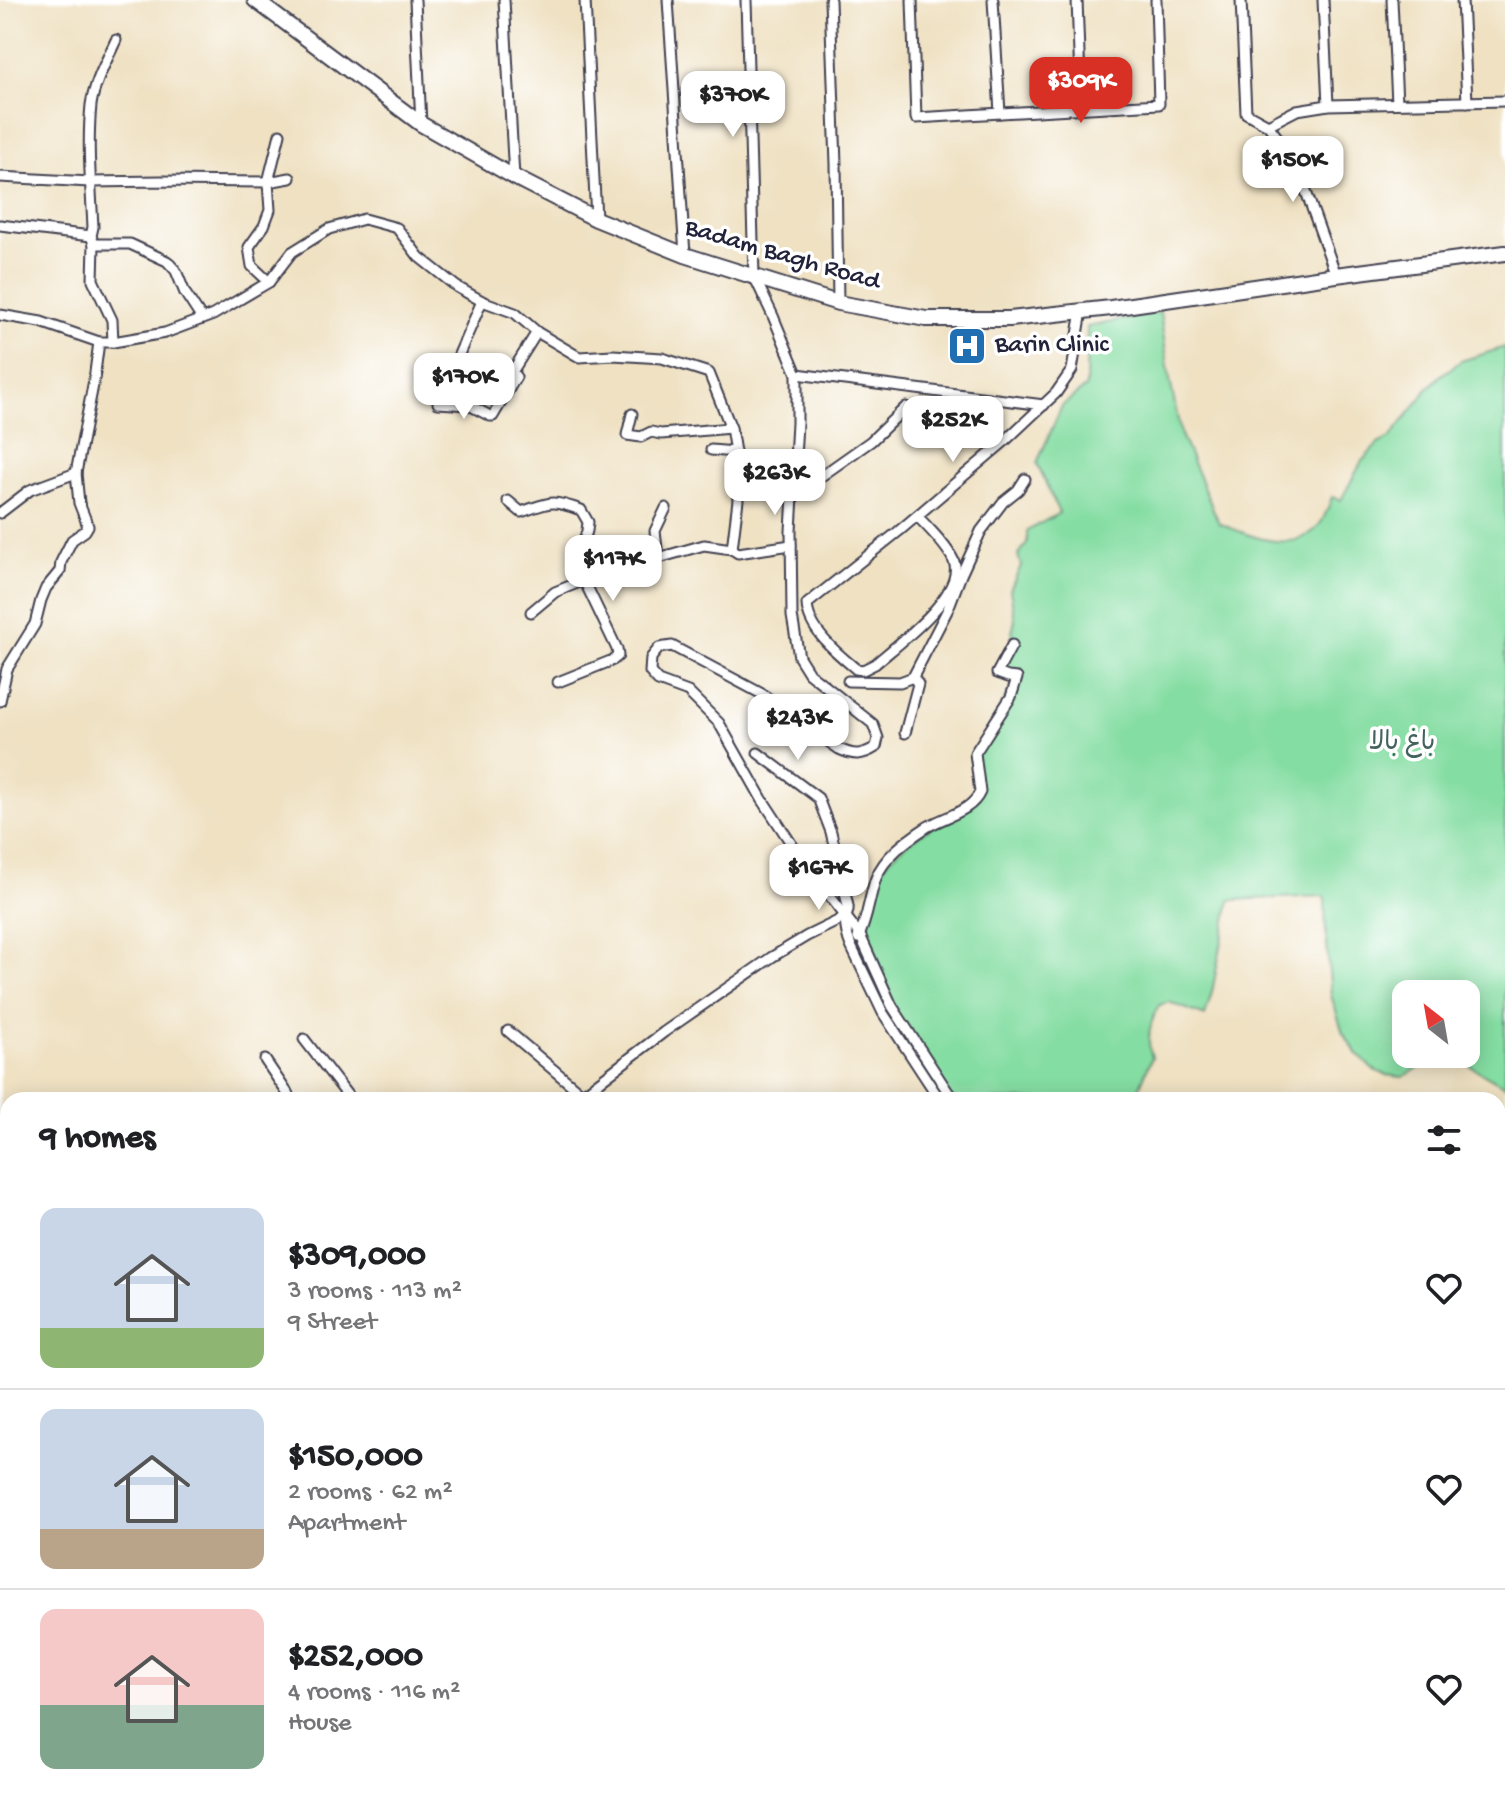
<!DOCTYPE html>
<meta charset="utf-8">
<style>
:root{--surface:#fff;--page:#f2f2f2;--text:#202124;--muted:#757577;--line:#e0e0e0;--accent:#d93025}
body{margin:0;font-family:"Gochi Hand","Playpen Sans Arabic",sans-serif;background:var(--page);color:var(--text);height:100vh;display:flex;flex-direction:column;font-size:30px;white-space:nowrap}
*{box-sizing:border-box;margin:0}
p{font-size:26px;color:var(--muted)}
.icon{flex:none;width:44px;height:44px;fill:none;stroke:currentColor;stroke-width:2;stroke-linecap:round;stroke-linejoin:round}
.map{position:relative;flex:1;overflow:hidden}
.sheet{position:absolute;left:0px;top:1092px;width:1506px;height:714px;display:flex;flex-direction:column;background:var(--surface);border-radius:24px 24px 0 0;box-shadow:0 4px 20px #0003}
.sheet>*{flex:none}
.needle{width:52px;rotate:329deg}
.controls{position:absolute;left:1392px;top:980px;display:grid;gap:16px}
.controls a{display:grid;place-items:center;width:88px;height:88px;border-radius:16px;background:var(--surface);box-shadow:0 4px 20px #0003;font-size:40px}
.price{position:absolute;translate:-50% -68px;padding:0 18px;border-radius:16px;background:#fff;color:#222;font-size:26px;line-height:52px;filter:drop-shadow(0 2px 4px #0008)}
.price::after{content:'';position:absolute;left:50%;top:48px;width:24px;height:18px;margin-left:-12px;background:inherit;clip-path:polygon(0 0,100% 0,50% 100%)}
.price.selected{background:var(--accent);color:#fff}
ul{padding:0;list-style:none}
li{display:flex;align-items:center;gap:24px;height:200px;padding:0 40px}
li+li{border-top:2px solid var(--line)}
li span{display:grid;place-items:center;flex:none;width:224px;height:160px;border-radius:16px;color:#555}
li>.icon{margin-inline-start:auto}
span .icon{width:96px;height:96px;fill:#fffc;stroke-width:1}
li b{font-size:34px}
h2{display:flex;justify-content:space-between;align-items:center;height:96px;padding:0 40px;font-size:34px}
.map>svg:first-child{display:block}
.green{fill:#84dda2;stroke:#53806e;stroke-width:2;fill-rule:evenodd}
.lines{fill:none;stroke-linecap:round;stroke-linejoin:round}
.minor-casing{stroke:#413f4f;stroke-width:13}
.tertiary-casing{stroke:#413f4f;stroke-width:15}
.primary-casing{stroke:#413f4f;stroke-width:18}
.minor{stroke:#fff;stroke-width:9}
.tertiary{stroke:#fff;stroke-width:11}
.primary{stroke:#fff;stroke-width:14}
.labels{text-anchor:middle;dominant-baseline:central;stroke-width:7;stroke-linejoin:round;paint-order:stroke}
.street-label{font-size:26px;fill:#22223b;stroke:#fff}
.poi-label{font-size:26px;fill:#22223b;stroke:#fff;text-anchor:start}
.park-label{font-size:26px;fill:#44635f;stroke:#fff}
</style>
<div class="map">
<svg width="1505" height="1805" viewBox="0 0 1505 1805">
<rect width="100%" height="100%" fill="#fff"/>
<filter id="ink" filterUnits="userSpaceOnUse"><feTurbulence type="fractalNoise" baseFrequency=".0125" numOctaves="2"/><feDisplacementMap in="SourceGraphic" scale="16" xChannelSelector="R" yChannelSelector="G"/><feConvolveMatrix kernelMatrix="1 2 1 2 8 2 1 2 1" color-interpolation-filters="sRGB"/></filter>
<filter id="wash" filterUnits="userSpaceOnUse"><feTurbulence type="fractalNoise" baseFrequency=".006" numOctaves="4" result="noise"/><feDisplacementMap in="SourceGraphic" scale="32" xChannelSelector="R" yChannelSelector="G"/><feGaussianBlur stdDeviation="1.8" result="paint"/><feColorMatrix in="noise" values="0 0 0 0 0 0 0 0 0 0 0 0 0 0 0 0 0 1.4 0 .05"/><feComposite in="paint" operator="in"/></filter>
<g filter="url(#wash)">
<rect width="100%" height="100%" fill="#efe1c2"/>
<path class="green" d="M1160,312L1170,380L1181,435L1219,523C1250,536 1298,558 1322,521C1326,514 1329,505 1332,497L1341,500L1362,461L1378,444L1390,438L1430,386L1440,376L1461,361L1505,347V1086L1456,1058H1437L1403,1077L1386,1075L1372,1069L1357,1053L1343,1033L1331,995L1326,937L1325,896L1230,900L1212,992L1205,1016L1169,1002L1159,1005C1151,1020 1145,1039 1152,1057L1140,1086L1131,1100H940L883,1013L851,946C869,924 865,899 877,876C893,845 946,819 976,800L975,753L1017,678L997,673L1011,650L1014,638L1012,632L1015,620L1010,590L1021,566L1018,555L1027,544V531L1059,513L1037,463L1062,406L1086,387L1087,327ZM1406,994H1466V1054H1406Z"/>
</g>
<g filter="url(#ink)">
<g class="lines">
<g class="minor-casing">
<g id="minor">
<polyline points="415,0 421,124"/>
<polyline points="504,0 514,177"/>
<polyline points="585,0 596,219"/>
<polyline points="668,0 685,255"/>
<path d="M746,0L754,276L773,316L797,374V423L791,531L792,616L799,657L809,673L873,724L878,738L876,747C862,756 854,756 839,749L762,694L672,646L659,648L651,658L650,672L658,681L688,692L719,723L762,799L802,860L860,935L892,1006L948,1092L955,1100"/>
<polyline points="830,0 836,164 838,303"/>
<polyline points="912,0 916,118 1159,104 1156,0"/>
<polyline points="993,0 1000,113"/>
<polyline points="1077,0 1081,108"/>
<polyline points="1241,0 1246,113 1268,125 1295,161 1336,275"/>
<polyline points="1323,0 1328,105"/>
<polyline points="1392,0 1397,103"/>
<polyline points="1462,0 1467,102"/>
<polyline points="1268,125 1297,110 1328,105 1505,101"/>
<polyline points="0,177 90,182 161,181 268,182 290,178"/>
<polyline points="0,225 91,236"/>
<polyline points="94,244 130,244 167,261 176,271 185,293 202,319"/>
<polyline points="269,282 252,266 249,247 264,226 270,210 268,182 280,134"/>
<polyline points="482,301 438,403 469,405 490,416 493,416 516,377 512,372 537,332"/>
<polyline points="0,315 41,322 99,342 113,342 165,333 213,315 269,282 292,252 329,229 364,219 397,228 419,257 457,287 482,301 515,313 537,332 579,357 613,355 662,358 709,373 731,428 735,452 738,500 732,549 738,553 791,545"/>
<path d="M113,342L112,320L93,280L94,244L91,236L93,227C91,187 87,145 91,105C94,83 107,60 116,40"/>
<polyline points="797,374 1044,405"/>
<polyline points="632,414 627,435 641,437 651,432 661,434 731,428"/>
<polyline points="711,450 735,452"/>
<polyline points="793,496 871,441 906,407"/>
<path d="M508,501L521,512C551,502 550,499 581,510L588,522L587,531L580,553L581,574L617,649L618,656L613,660L558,682"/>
<polyline points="0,513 30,490 76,473"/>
<path d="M917,516C928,527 952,551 955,565C961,598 897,645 875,664L863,670L856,669C838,654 808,630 807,604L899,531L1006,440L1056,393L1072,370L1082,311"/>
<polyline points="658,557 655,531 666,508"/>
<polyline points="531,612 555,592 592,577 704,545 732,549"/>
<polyline points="848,681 900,682 913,677 948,609 961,575 981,531 1003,502 1018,490 1025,479"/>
<polyline points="0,701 7,669 35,624 41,600 46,588 60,571 61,562 72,540 85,531 88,526 79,503 76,473 94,380 99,342"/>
<polyline points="905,733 918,684 913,677"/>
<path d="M758,753L818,798L831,832L848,906C849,910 847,913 846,917C844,925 848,939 851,946L883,1013L940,1100"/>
<path d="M858,938C868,919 869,897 876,878C884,857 906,841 924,829C941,817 971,813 980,792L975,753L1011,697L1017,678L1008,677L997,673L1012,645"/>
<polyline points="508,1031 582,1094"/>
<polyline points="304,1039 351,1100"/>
<polyline points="265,1060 292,1100"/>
<polyline points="575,1100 664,1032 772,957 807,936 846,917"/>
<polyline points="0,1404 8,1405"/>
<polyline points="1498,1412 1500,1419 1505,1425"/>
<polyline points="0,1448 8,1454"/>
<polyline points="0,1547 8,1559"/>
<polyline points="0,1571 8,1568"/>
<polyline points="0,1669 8,1663"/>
<polyline points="0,1679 8,1692"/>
<polyline points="1498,1752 1505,1747"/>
<polyline points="0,1797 5,1805"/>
<polyline points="288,1798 293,1805"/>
<polyline points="677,1798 681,1805"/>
<polyline points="1328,1798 1332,1805"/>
<polyline points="25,1805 35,1798"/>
<polyline points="126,1805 136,1798"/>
<polyline points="228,1805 237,1798"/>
<polyline points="1449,1805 1452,1798"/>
</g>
</g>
<g class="tertiary-casing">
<polyline id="tertiary" points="1498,1531 1505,1525"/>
</g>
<g class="primary-casing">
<g id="primary">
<polyline points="255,0 421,124 514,177 596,219 685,255 838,303 926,319 1010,319 1111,308 1336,275 1505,253"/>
<polyline points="1498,1549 1505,1543"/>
<polyline points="1498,1583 1505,1577"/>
<polyline points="1237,1805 1241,1798"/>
<polyline points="1263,1805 1268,1798"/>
</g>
</g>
<use href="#minor" class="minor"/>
<use href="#tertiary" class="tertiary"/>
<use href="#primary" class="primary"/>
</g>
</g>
<defs>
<g id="hospital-square" transform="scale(2)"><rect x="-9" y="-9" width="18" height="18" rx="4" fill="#1f6fb2" stroke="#fff"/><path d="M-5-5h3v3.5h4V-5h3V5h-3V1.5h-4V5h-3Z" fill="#fff"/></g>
</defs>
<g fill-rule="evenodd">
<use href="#hospital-square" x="967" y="346"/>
</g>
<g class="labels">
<g class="street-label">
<text transform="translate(782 256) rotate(16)">Badam Bagh Road</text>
</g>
<g class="poi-label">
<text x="995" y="346">Barin Clinic</text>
</g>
<g class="park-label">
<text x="1402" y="744">باغ بالا</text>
</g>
</g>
</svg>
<div class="controls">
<a><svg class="needle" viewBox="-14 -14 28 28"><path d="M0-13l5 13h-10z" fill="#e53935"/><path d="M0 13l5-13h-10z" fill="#757577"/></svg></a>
</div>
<b class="price selected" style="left:1081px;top:125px">$309K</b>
<b class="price" style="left:733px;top:139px">$370K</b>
<b class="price" style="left:1293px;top:204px">$150K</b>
<b class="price" style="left:464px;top:421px">$170K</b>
<b class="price" style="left:953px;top:464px">$252K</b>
<b class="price" style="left:775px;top:517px">$263K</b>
<b class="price" style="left:613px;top:603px">$117K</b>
<b class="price" style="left:798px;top:762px">$243K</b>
<b class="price" style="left:819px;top:912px">$167K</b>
<section class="sheet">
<h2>9 homes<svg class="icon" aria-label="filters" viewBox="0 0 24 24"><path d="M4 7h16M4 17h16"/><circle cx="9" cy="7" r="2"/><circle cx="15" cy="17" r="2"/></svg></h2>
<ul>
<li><span style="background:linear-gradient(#c9d6e8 75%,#8fb573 0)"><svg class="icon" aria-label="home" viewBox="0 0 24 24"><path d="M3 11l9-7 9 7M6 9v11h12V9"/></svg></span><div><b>$309,000</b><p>3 rooms · 113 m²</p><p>9 Street</p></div><svg class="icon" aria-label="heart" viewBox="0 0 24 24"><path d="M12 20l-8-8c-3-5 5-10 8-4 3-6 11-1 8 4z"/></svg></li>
<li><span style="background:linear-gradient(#c9d6e8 75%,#b9a48a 0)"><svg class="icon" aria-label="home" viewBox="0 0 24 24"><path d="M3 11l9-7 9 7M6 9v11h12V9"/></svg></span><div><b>$150,000</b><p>2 rooms · 62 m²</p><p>Apartment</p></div><svg class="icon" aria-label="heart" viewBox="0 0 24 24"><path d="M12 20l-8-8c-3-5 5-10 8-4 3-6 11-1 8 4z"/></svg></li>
<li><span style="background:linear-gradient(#f6c9c9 60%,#7fa58c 0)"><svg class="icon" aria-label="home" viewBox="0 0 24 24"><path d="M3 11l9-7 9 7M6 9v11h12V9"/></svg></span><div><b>$252,000</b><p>4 rooms · 116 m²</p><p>House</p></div><svg class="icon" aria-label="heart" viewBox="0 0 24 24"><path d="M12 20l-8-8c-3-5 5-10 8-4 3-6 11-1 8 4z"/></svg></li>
</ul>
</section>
</div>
